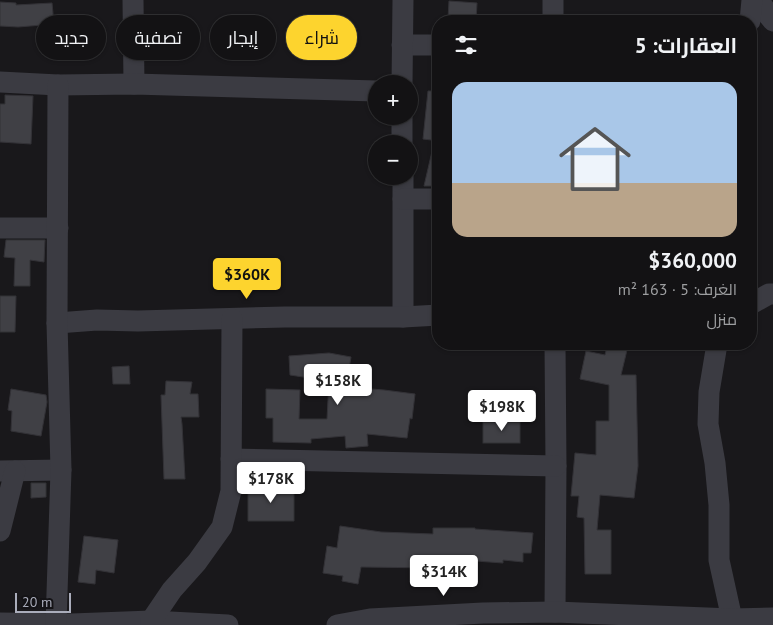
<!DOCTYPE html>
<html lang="ar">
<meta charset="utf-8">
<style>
:root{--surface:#131214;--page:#1c1b1d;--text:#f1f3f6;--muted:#9d9ea0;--line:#323234;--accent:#fdd42e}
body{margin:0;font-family:"PT Sans",Cairo,sans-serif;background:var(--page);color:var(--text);direction:rtl;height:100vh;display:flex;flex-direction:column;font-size:19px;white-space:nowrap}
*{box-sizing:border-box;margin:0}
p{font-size:16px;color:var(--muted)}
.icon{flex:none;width:28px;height:28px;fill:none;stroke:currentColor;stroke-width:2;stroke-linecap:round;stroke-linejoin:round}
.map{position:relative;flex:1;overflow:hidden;direction:ltr}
.drawer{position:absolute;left:432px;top:15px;width:325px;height:335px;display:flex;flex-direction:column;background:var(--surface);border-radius:20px;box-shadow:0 1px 4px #0004,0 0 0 1px var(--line);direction:rtl}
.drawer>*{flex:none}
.hud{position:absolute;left:15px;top:15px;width:342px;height:45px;direction:rtl;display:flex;gap:10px}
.fabs{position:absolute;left:368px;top:75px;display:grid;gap:10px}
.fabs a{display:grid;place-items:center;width:50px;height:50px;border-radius:50%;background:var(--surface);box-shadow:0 1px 4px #0004,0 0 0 1px var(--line);font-size:25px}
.scale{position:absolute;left:15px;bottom:12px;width:56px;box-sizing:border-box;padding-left:5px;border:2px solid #aaadbb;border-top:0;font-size:14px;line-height:18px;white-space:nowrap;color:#aaadbb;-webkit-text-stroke:4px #141316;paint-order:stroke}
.price{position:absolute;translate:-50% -42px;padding:0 11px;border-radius:5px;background:#fff;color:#222;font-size:16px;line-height:32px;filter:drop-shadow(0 1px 2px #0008)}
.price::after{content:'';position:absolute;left:50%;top:30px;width:15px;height:11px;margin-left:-8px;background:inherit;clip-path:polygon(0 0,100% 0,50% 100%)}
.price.selected{background:var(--accent);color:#111}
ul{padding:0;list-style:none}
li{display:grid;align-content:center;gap:10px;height:265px;padding:0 20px}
li span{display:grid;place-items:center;height:155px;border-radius:15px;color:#555}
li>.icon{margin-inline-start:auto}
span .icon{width:90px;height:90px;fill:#fffc;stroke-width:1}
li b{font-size:21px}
h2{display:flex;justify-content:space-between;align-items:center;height:60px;padding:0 20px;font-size:21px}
.tag{padding:0 18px;border-radius:22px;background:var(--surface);box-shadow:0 1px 4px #0004,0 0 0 1px var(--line);font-size:18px;line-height:45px}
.tag.selected{background:var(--accent);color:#111}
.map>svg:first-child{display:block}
.building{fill:#404045;stroke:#333237}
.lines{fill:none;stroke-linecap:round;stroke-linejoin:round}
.minor{stroke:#3b3b42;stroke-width:21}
</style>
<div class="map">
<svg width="773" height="625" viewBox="0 0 773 625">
<rect width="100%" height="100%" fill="#19181b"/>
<g class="building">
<polygon points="449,1 477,3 476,21 448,19"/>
<polygon points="0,2 16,3 16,5 52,3 54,24 18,27 0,26"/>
<polygon points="227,28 242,31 238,50 223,47"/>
<polygon points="428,91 439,91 439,141 423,139"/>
<polygon points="5,95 33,96 31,144 0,142 0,104 5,104"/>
<polygon points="433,147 439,148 439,186 424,186"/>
<polygon points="6,240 45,240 44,262 30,260 30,286 14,286 15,258 4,257"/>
<polygon points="0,296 16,296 15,332 0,332"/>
<polygon points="607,346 627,350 621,375 636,375 638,466 634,498 600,495 597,530 611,530 611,574 585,574 584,518 577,517 579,496 571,496 575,453 596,455 596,421 609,421 609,385 580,379 586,351 605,355"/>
<polygon points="329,353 351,357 346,387 384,390 415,394 412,419 410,418 407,438 367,434 368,446 346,448 345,436 311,439 311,443 273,442 273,418 266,418 266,389 300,390 299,419 327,419 329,381 290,375 289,356"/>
<polygon points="129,366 130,384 113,384 112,367"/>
<polygon points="166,381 192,382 190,394 198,394 199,417 181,417 182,424 185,479 164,479 161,395 165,395"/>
<polygon points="11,389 46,395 47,402 41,436 11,431 12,411 8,410"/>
<rect x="483" y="422" width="37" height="21"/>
<polygon points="31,483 46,483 46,497 31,498"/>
<polygon points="248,486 294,487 294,521 248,521"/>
<polygon points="340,526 381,532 433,534 433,528 475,528 475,529 533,533 531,553 523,553 523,562 503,560 503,563 476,561 476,579 434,580 434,568 361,567 358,584 342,581 343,576 323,573 327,546 337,548"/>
<polygon points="84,536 118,540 114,573 96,570 95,584 78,582"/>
</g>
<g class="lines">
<g class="minor">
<polyline points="133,0 134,84"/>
<polyline points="553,0 553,21"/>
<polyline points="759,0 769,16 773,21"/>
<polyline points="750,21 752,0"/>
<polyline points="402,45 439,45"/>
<polyline points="0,82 58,85 134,84 376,91"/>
<polyline points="402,84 403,0"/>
<polyline points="402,116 402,144"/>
<polyline points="403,176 403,317"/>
<polyline points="403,199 439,199"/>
<polyline points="0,228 58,228"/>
<polyline points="751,304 769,294 773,294"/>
<polyline points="57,323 97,320 138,321 285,317 403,317 439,315"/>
<polyline points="555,344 556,466 555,612"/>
<polyline points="717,344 709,392 708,424 715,463 719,505 719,560 732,619 732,625"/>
<polyline points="231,459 556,466"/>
<polyline points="0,471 61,470"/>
<polyline points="0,531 15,471"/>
<polyline points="0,623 72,624 151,621 228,625"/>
<polyline points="56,624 61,470 57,323 58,85"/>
<polyline points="151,625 151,621 172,590 197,562 222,527 231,491 232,319"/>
<polyline points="337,625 370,619 483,613 555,612 732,619 773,618"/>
</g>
</g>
</svg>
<div class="fabs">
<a>+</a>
<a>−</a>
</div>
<div class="scale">20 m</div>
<b class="price selected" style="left:247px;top:300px">$360K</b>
<b class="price" style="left:338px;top:406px">$158K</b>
<b class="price" style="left:502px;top:432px">$198K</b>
<b class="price" style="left:271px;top:504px">$178K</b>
<b class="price" style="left:444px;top:597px">$314K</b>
<div class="hud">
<a class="tag selected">شراء</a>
<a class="tag">إيجار</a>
<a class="tag">تصفية</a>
<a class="tag">جديد</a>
</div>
<section class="drawer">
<h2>العقارات: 5<svg class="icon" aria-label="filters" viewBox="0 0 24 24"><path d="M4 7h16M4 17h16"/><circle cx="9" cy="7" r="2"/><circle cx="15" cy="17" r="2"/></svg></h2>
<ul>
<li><span style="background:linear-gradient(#a9c7e8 65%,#b9a48a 0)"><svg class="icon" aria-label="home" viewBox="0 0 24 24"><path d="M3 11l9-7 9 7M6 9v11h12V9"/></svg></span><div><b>$360,000</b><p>الغرف: 5 · 163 m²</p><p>منزل</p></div></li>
</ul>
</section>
</div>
